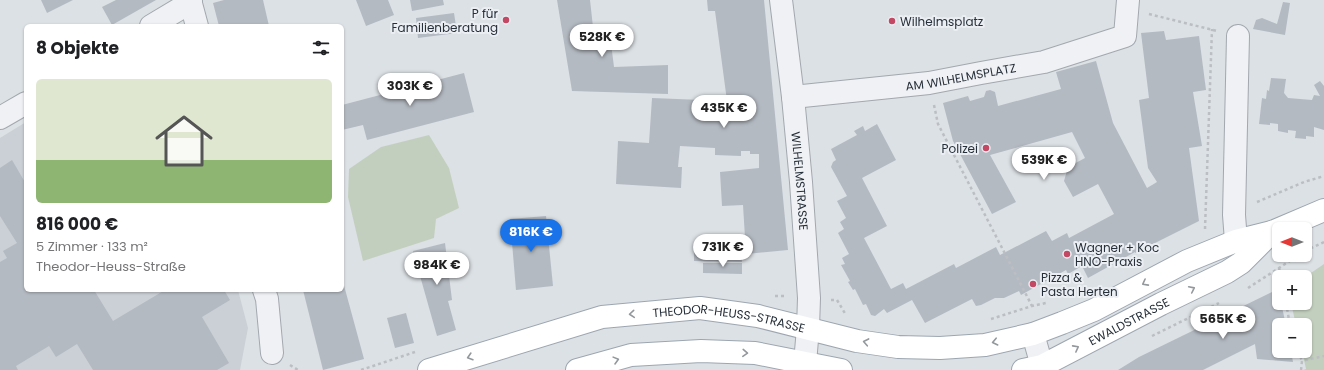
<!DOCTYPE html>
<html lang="de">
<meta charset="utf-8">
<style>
:root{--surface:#fff;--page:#f6f6f6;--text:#202124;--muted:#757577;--accent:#1a73e8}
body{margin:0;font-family:Poppins,sans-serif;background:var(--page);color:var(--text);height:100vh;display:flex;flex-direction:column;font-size:15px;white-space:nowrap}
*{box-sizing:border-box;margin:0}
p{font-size:13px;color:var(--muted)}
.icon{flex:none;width:22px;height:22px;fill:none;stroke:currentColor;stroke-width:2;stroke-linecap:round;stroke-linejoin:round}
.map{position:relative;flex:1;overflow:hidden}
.details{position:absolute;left:24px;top:24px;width:320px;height:268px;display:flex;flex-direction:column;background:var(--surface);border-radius:6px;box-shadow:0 1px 3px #0004}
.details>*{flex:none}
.needle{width:26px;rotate:270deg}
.tools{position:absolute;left:1272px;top:222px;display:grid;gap:8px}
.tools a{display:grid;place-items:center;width:40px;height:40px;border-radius:6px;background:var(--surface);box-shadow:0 1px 3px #0004;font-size:20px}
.price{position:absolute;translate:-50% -34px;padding:0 9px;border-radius:14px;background:#fff;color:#222;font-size:13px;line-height:26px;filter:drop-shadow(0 1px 2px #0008)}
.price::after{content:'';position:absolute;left:50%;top:24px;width:12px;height:9px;margin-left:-6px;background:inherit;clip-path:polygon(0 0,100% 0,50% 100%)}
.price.current{background:var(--accent);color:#fff}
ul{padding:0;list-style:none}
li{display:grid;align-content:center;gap:8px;height:212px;padding:0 12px}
li span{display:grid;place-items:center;height:124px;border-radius:6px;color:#555}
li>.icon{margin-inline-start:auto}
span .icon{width:72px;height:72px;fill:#fffc;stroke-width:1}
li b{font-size:17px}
h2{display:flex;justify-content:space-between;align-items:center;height:48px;padding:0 12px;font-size:17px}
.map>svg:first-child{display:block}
.built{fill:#cbd0d6}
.green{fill:#c3cfbe}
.building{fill:#b4bac2}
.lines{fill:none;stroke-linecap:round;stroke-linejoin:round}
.minor-casing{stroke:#a2a8ae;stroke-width:24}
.major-casing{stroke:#9da6b0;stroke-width:24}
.path{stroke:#bbbfc4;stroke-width:2.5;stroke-dasharray:3 3;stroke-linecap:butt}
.minor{stroke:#eff1f4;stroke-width:22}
.major{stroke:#fff;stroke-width:22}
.oneway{stroke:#93989c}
.poi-dot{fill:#c34864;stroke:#ebeff3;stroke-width:1.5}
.labels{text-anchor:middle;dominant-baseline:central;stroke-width:4;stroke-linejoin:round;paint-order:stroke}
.poi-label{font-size:12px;fill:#27303a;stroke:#ebeff3;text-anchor:start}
.street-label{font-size:12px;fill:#27303a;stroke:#ebeff3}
</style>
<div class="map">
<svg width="1324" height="370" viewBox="0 0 1324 370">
<rect width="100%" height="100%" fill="#dce1e5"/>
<polygon class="built" points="26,122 26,290 238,290 248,328 240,370 0,370 0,138"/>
<g class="green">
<polygon points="429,135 449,168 459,208 436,219 434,238 363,261 348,197 349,169 381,147"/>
<polygon points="1324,264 1324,370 1303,370 1306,369 1302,351 1305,351 1305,325 1296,325 1291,303 1305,303 1305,277"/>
</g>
<g class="building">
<polygon points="41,0 73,0 47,13"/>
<polygon points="116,0 156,0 112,25 102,7"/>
<polygon points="224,0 263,0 269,26 219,26 213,3"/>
<polygon points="356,0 388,0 394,15 366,26"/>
<polygon points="410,0 443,0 444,5 412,11"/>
<polygon points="557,0 590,0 594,36 610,36 614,67 668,65 668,94 572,91"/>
<polygon points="707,0 764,0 788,250 746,254 743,205 722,206 720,172 759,168 759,154 750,154 750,151 741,151 741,156 715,155 715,148 680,146 678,167 682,167 681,188 616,184 618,141 649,143 652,98 727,101 715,11 708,11"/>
<polygon points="1283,2 1290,3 1285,35 1253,29 1256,20 1262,18 1277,24"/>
<polygon points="454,13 457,33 418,38 416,18"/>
<polygon points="1164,31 1166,40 1199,36 1206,90 1193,92 1202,146 1189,148 1199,221 1135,253 1135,252 1088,278 1082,266 1068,274 1066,270 1021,295 1019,291 1004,298 995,298 981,305 976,306 972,299 925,323 912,300 887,313 884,309 875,316 871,315 866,304 863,305 855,289 853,290 848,282 850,281 841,265 845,264 842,258 849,254 838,233 844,229 840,222 846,218 837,201 847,196 831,167 833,162 836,160 831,149 857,135 854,131 863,126 865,131 877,124 896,160 862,178 887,226 864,238 891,289 903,283 906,289 954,264 956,268 996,247 1000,255 1046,231 1052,241 1067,233 1069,238 1114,214 1098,184 1073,197 1064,181 1068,167 1085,158 1072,132 990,155 1016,202 992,214 953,141 943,103 968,96 970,101 984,97 986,91 990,90 995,92 998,106 1061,89 1056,72 1096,61 1113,123 1147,188 1157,182 1148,168 1139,100 1149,98 1141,33"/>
<polygon points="464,73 474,112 367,140 363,125 342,130 342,105"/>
<polygon points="1271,78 1286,79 1284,93 1288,98 1312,100 1314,95 1320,96 1314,85 1320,81 1324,86 1324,130 1314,127 1314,137 1306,136 1306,139 1295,138 1296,131 1288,130 1288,133 1278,131 1278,124 1270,123 1270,125 1259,124 1262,98 1266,99 1267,90 1269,91"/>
<polygon points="12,160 26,184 26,290 94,290 113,321 165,290 224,290 230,300 202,317 229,363 217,370 93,370 77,344 56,357 49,346 16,366 18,370 0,370 0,262 7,258 3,251 17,243 0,216 0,168"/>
<polygon points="546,216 553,286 516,290 510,219"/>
<polygon points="694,242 740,242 742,262 694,261"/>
<polygon points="445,243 452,300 448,301 456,330 437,336 413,251"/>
<polygon points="703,263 742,263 742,274 703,273"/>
<polygon points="342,278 364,359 323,370 303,290 342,290"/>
<polygon points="1278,289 1279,303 1281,303 1286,325 1279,325 1279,351 1291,351 1293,362 1257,359 1255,344 1203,370 1118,370 1139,357"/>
<polygon points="406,313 414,343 395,348 387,318"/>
</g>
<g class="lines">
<g class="minor-casing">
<g id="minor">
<polyline points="190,0 197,26"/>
<path id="s1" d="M781,0L793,97L801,182L809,298L808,328L805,363"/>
<polyline points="151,26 191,2"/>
<path id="s2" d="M793,97L929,83L981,73L1044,62L1125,36L1128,0"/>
<polyline points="0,118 26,103"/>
<polyline points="1236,241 1234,215 1238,36"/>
<polyline points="264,290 267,299 272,353"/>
<polyline points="1033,334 1042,366 1041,370"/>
</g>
</g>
<g class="major-casing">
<g id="major">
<path id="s3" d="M429,370L602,317L700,308L758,316L857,341L898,347L940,348L985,345L1033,334L1062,323L1094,310L1187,261L1236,241L1272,232L1324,210"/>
<polyline points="577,370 631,355 701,351 755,353 841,370"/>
<path id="s4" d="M1023,370L1042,366L1161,304L1227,272L1241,263L1272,232"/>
</g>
</g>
<g class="path">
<polyline points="1149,14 1217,31"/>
<polyline points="934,105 938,124 1032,306"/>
<polyline points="1257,202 1304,182 1324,176"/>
<polyline points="1205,229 1212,29"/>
<polyline points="1305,251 1324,242"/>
<polyline points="1279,268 1281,277"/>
<polyline points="1248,288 1299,255"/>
<polyline points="775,296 786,296"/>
<polyline points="831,300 837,300 846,315"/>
<polyline points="1286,303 1290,325"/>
<polyline points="991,319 1032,306 1046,303"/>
<polyline points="1152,336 1219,303"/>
<polyline points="1298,351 1302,361"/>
<polyline points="290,365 298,370"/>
<polyline points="361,370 415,352"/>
<polyline points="1301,370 1302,361 1324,356"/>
</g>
<use href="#minor" class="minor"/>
<use href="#major" class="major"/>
</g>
<defs><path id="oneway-chevron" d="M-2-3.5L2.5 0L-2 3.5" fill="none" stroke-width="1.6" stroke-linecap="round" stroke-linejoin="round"/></defs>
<g class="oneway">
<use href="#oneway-chevron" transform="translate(1145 283) rotate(152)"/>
<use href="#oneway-chevron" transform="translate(1192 289) rotate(-26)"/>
<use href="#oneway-chevron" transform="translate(632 314) rotate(175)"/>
<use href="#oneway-chevron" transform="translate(866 342) rotate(-169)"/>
<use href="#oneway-chevron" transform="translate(995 342) rotate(167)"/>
<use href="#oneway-chevron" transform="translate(1076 348) rotate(-28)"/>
<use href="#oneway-chevron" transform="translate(745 353) rotate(3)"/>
<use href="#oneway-chevron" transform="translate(470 357) rotate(163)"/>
<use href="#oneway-chevron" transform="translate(616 360) rotate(-15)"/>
</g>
<g class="poi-dot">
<circle cx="506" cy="20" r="4"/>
<circle cx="892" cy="21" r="4"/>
<circle cx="986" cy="148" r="4"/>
<circle cx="1067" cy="254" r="4"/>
<circle cx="1033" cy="284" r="4"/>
</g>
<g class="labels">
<g class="poi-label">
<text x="498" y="13" text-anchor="end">P für<tspan x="498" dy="14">Familienberatung</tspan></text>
<text x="900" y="21">Wilhelmsplatz</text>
<text x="978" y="148" text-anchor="end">Polizei</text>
<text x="1075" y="247">Wagner + Koc<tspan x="1075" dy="14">HNO-Praxis</tspan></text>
<text x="1041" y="277">Pizza &amp;<tspan x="1041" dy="14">Pasta Herten</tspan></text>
</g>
<g class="street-label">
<text stroke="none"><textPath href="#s2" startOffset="169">AM WILHELMSPLATZ</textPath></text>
<text stroke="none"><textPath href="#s1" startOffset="182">WILHELMSTRASSE</textPath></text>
<text stroke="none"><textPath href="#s3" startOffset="309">THEODOR-HEUSS-STRASSE</textPath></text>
<text stroke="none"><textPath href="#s4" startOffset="117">EWALDSTRASSE</textPath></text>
</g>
</g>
</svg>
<div class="tools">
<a><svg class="needle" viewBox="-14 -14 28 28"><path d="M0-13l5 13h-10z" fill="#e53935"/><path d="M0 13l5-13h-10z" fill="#757577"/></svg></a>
<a>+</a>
<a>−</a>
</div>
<b class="price" style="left:602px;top:58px">528K €</b>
<b class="price" style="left:410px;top:107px">303K €</b>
<b class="price" style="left:724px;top:129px">435K €</b>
<b class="price" style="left:1044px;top:181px">539K €</b>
<b class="price current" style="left:531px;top:253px">816K €</b>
<b class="price" style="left:723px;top:268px">731K €</b>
<b class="price" style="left:437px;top:286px">984K €</b>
<b class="price" style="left:1223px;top:340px">565K €</b>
<section class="details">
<h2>8 Objekte<svg class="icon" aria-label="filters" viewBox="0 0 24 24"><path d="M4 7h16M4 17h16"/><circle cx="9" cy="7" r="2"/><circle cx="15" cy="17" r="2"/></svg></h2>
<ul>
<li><span style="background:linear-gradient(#dfe7d0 65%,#8fb573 0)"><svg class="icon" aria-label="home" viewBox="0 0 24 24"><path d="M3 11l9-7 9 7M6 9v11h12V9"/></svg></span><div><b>816 000 €</b><p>5 Zimmer · 133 m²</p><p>Theodor-Heuss-Straße</p></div></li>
</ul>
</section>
</div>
